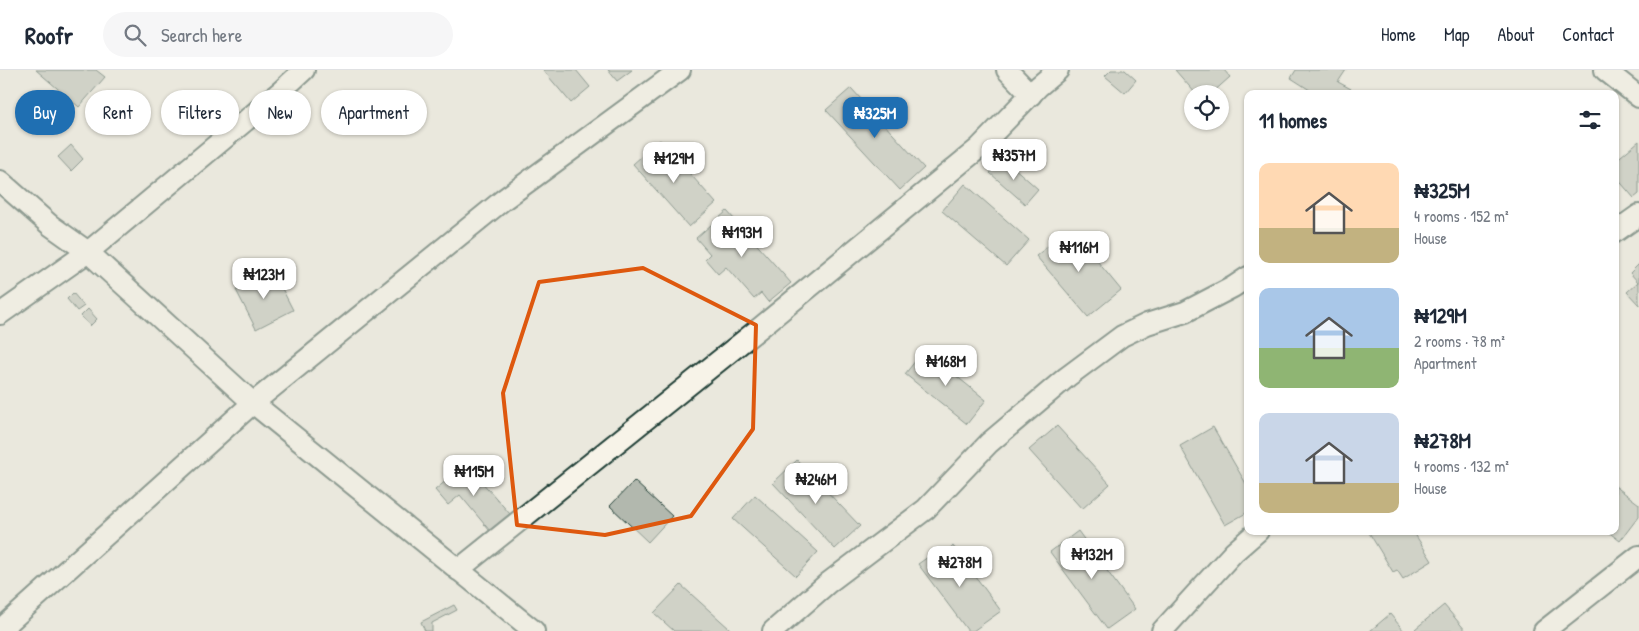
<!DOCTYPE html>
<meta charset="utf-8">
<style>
:root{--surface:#fff;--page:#f6f6f7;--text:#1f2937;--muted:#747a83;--line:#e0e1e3;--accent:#1f6fb2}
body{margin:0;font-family:"Patrick Hand",sans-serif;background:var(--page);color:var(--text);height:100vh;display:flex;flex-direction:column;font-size:19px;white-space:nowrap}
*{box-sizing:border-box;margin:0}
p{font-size:16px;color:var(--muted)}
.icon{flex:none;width:28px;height:28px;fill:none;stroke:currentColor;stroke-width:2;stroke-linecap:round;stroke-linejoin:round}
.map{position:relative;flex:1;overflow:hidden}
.panel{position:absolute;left:1244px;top:20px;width:375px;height:445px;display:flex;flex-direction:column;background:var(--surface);border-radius:10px;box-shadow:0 1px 4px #0004}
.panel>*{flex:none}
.guide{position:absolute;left:15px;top:20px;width:475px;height:45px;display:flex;gap:10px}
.controls{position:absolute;left:1184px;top:15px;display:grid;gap:10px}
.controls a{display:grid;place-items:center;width:45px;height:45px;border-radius:50%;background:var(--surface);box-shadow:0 1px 4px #0004;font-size:25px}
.price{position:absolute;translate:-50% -42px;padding:0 11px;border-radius:10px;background:#fff;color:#222;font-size:16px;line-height:32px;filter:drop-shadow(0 1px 2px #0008)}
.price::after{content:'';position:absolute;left:50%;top:30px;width:15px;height:11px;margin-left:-8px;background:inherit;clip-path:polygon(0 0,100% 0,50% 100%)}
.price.active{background:var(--accent);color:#fff}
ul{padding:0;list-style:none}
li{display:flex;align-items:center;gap:15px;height:125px;padding:0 15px}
li span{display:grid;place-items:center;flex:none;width:140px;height:100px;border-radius:10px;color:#555}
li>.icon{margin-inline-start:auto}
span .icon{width:60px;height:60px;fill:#fffc;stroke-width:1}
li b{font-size:21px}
h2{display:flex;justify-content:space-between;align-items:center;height:60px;padding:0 15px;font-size:21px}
.pill{padding:0 18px;border-radius:22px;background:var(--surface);box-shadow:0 1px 4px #0004;font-size:18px;line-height:45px}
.pill.active{background:var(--accent);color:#fff}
header{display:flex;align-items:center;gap:30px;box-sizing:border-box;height:70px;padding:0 25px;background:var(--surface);border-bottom:1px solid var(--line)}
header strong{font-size:24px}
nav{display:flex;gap:28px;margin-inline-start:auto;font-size:18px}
.search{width:350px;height:45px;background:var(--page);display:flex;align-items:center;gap:12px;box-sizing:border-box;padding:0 18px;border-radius:28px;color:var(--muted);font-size:19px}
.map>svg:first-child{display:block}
.building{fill:#b2b8ae;stroke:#1f3d34}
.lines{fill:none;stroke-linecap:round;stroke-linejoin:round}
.street-casing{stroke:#1f3d34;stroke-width:24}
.street{stroke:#f7f3e8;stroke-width:20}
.marked{fill:none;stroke:#de580e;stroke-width:4;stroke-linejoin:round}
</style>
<header>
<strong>Roofr</strong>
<div class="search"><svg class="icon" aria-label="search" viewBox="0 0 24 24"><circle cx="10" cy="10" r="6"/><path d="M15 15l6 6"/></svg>Search here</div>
<nav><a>Home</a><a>Map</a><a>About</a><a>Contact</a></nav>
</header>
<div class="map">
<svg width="1639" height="561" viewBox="0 0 1639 561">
<rect width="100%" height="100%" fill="#eae8dd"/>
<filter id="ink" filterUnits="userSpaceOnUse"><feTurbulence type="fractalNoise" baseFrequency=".02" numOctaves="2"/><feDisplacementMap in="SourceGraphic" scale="10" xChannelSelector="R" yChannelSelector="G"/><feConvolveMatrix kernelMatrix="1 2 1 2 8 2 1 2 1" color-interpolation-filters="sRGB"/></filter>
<g filter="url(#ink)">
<g class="building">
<polygon points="36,0 96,0 105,7 79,37"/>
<polygon points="543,0 576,0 590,17 571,33"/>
<polygon points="608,0 632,0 617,11"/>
<polygon points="1111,0 1125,0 1136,10 1125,23 1105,6"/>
<polygon points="1175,0 1224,0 1230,7 1211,24 1196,24"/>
<polygon points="1296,0 1346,0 1338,12 1351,19 1347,24 1316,24 1291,8"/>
<polygon points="851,18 924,98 900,120 826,40"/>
<polygon points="660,70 716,133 689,157 633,94"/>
<polygon points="1639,71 1639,124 1634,128 1615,106 1615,91"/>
<polygon points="71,75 83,89 71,101 58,87"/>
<polygon points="1003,88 1038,119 1025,134 990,103"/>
<polygon points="965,114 1029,170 1006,196 942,141"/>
<polygon points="727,141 791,213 768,232 761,223 754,229 726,197 718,204 705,189 710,184 696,168"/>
<polygon points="1070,158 1121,220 1088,247 1036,186"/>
<polygon points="1639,194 1639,235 1627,222 1638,212 1630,203"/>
<polygon points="273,201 293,240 256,259 236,220"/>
<polygon points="73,223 84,236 77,241 67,229"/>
<polygon points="88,239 97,249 90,256 81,246"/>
<polygon points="924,280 986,330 967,354 905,304"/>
<polygon points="1057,356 1110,414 1082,439 1029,380"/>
<polygon points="1213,357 1248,417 1248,442 1225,455 1180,376"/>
<polygon points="797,390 860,456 835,479 773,413"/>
<polygon points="466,394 510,444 490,461 460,425 448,435 435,420"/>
<polygon points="634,411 672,446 648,472 610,436"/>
<polygon points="1615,416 1639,434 1639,446 1620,471 1607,461 1615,461"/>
<polygon points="755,425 818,482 796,506 733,449"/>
<polygon points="1078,461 1135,539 1107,559 1050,482"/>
<polygon points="1368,461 1413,461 1432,491 1403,509 1397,500 1393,502"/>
<polygon points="953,476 1001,541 973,561 968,561 918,494 938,480 942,485"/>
<polygon points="681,515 730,559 729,561 674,561 654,543"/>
<polygon points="454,535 457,540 432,553 432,561 425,561 421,552"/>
<polygon points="1444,535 1466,561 1417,561 1415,559"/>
<polygon points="1390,544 1404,561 1370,561"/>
</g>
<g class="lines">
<g class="street-casing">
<g id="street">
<polyline points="1007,0 1031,25"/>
<polyline points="1605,0 1639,27"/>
<polyline points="0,111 50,155 88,182 253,333 534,561"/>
<polyline points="1615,162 1639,145"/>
<polyline points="0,244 88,182 280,22 304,0"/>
<polyline points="458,500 761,257 979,78 1039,16 1058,0"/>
<polyline points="0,560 253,333 503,130 680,0"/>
<polyline points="773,561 828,513 926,439 989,373 1067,307 1122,266 1147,254 1185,242 1233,217 1248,207"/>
<polyline points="1162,561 1234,482 1258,461"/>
<polyline points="1544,561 1639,486"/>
</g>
</g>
<use href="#street" class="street"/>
</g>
</g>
<path d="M0 0H1639V561H0ZM643,198L756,255L753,359L691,446L605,465L517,455L503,323L539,212Z" fill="#eae8dd" fill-opacity=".55" fill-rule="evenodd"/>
<path class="marked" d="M643,198L756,255L753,359L691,446L605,465L517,455L503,323L539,212Z"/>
</svg>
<div class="controls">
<a><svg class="icon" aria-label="locate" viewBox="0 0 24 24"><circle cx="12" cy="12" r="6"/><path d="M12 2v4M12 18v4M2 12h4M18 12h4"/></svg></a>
</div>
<b class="price active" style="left:875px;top:69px">₦325M</b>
<b class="price" style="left:1014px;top:111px">₦357M</b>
<b class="price" style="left:674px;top:114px">₦129M</b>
<b class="price" style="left:742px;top:188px">₦193M</b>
<b class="price" style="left:1079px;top:203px">₦116M</b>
<b class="price" style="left:264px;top:230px">₦123M</b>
<b class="price" style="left:946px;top:317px">₦168M</b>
<b class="price" style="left:474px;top:427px">₦115M</b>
<b class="price" style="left:816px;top:435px">₦246M</b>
<b class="price" style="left:1092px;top:510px">₦132M</b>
<b class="price" style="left:960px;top:518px">₦278M</b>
<div class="guide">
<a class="pill active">Buy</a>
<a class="pill">Rent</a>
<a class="pill">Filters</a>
<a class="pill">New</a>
<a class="pill">Apartment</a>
</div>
<section class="panel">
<h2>11 homes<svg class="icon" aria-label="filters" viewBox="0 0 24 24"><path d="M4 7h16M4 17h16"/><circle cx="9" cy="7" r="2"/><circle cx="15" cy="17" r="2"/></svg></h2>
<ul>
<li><span style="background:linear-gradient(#ffd9b3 65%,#c2b280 0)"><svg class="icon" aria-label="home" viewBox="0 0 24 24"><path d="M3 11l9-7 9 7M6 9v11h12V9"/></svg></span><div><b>₦325M</b><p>4 rooms · 152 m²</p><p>House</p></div></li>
<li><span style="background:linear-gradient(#a9c7e8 60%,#8fb573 0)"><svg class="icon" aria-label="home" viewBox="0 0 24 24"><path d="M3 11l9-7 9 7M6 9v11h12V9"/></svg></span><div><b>₦129M</b><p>2 rooms · 78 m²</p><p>Apartment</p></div></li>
<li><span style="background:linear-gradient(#c9d6e8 70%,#c2b280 0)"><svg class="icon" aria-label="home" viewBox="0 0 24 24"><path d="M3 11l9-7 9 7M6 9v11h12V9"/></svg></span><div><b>₦278M</b><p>4 rooms · 132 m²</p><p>House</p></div></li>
</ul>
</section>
</div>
